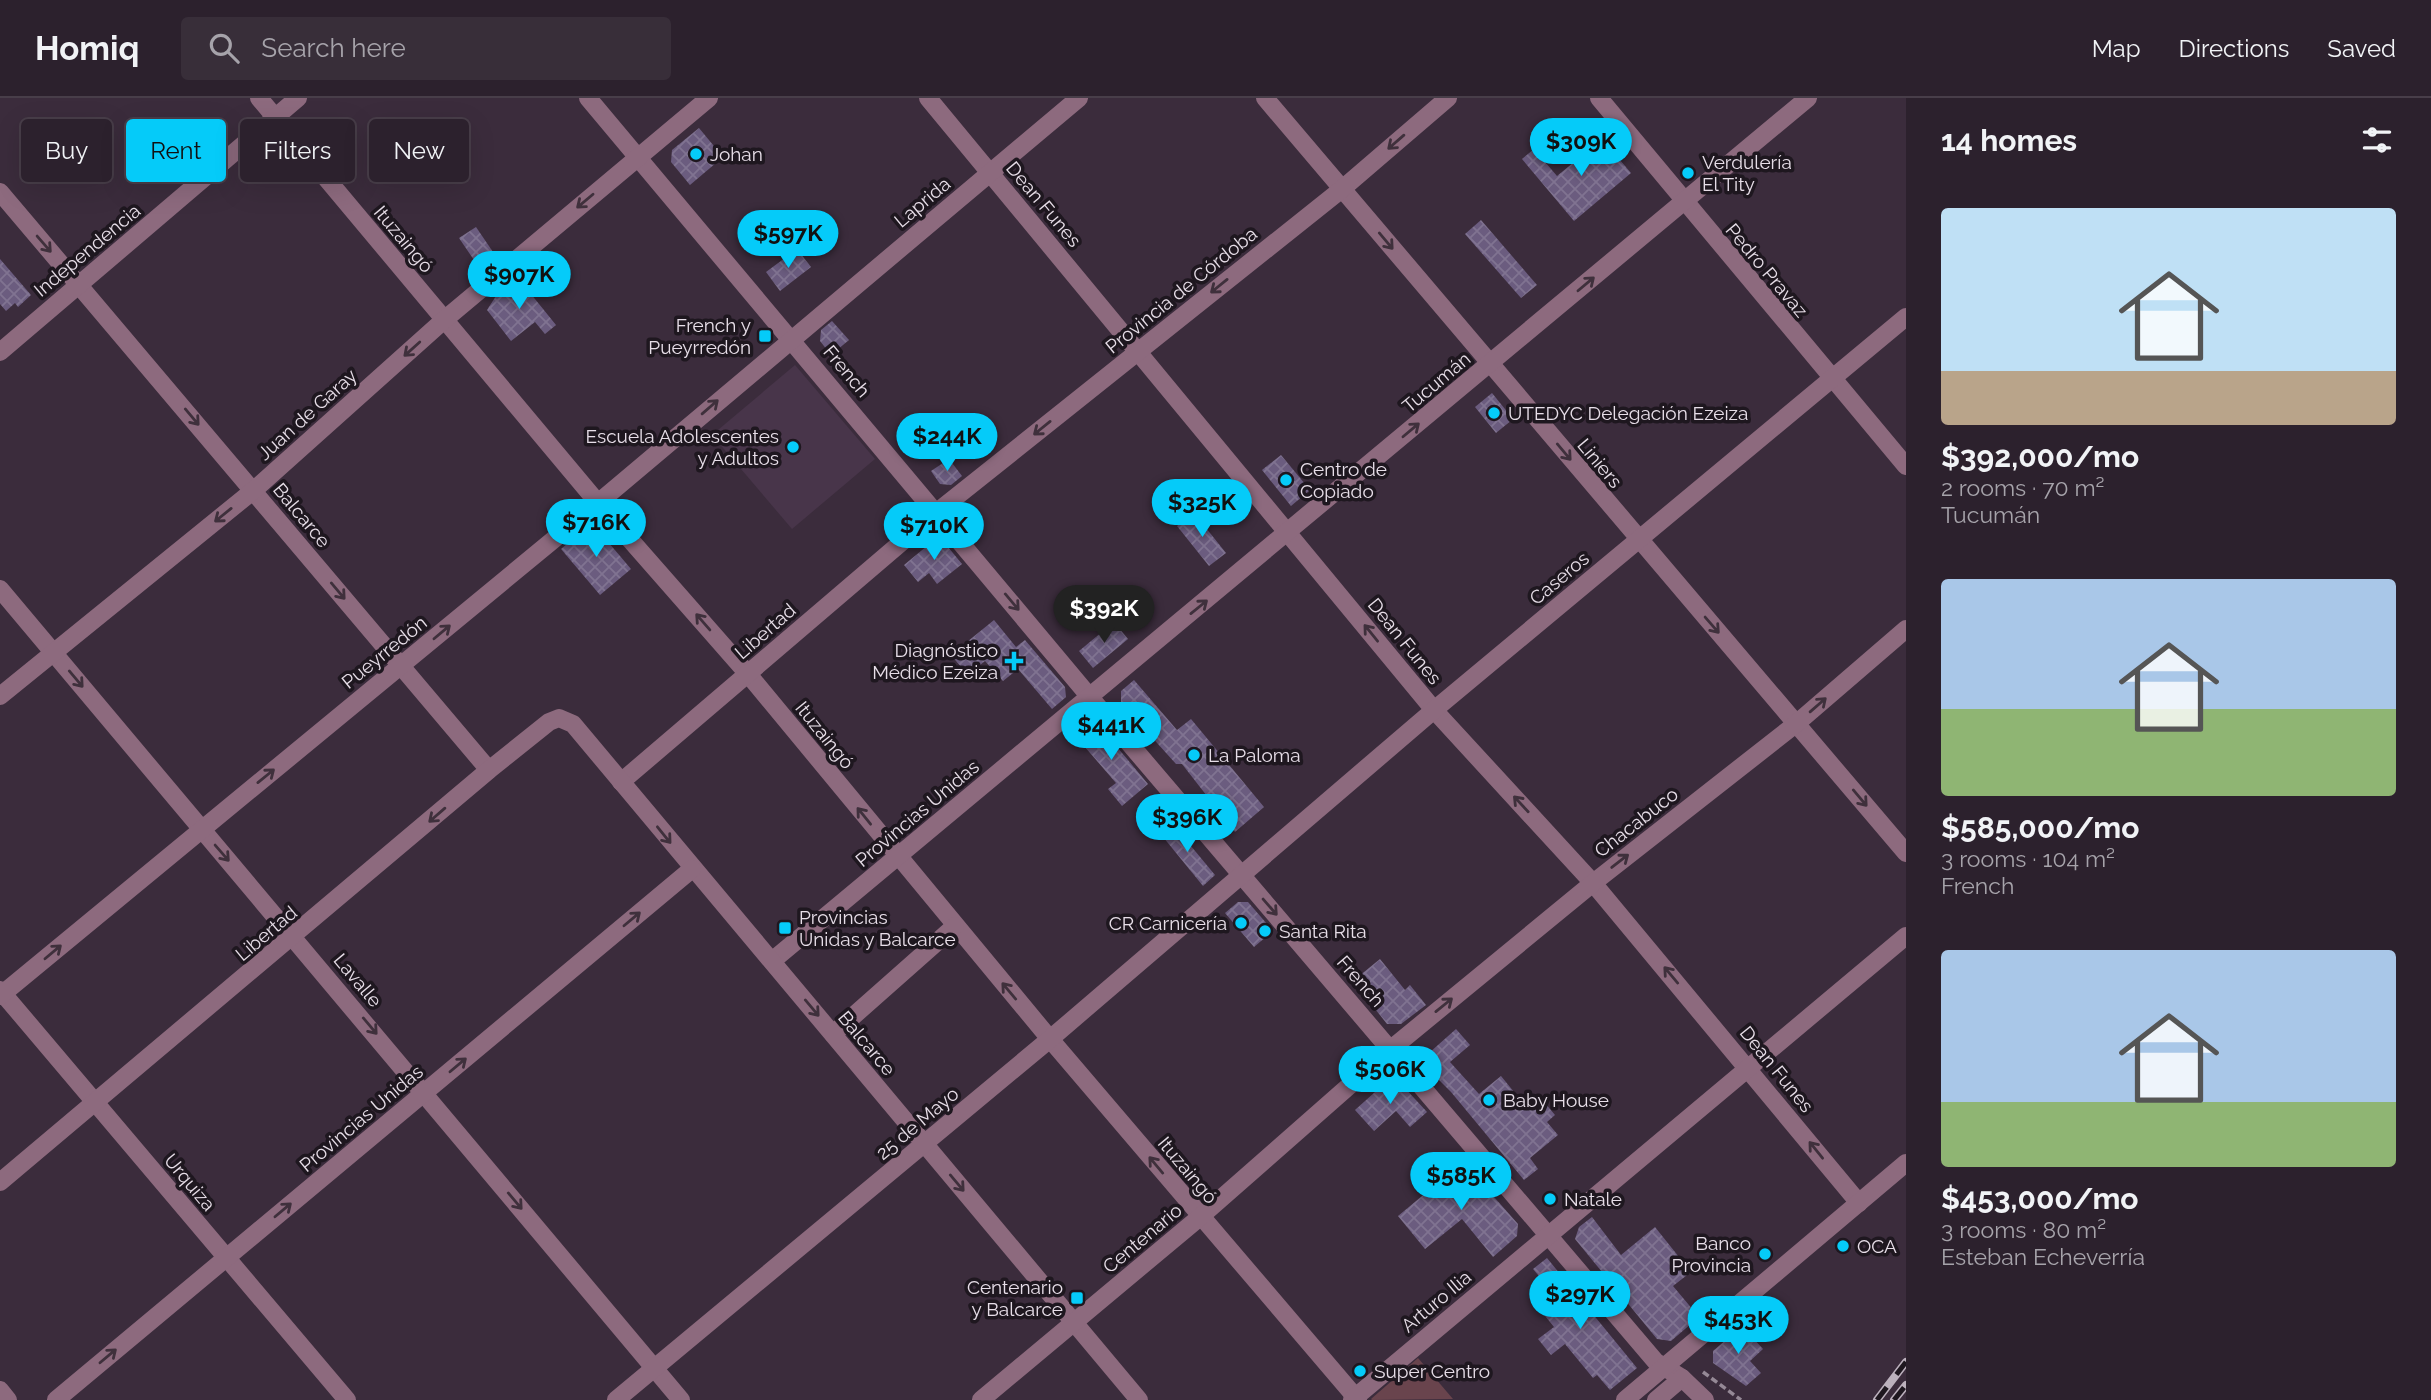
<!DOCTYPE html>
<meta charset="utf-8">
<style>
:root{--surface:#2c212d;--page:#382e39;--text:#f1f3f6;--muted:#a6a3aa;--line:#483e49;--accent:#05cbf9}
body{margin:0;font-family:Raleway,sans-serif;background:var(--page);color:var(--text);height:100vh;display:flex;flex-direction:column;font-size:26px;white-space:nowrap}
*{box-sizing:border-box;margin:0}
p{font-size:23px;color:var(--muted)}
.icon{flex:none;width:38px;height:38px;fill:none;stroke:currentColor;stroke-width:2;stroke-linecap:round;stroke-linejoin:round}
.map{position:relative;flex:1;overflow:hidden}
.details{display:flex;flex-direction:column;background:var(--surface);width:525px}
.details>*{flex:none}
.banner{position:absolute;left:21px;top:21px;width:665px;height:63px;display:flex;gap:14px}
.price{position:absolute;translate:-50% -60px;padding:0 16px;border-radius:24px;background:var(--accent);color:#111;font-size:23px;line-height:46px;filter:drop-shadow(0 2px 4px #0008)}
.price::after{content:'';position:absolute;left:50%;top:42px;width:21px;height:16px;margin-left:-10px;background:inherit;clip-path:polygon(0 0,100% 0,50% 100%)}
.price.on{background:#222;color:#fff}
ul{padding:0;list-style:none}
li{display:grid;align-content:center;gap:14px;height:371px;padding:0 35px}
li span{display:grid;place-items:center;height:217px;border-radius:7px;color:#555}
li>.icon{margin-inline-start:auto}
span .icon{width:126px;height:126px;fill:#fffc;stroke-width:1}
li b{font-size:30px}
h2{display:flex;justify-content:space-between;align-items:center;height:84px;padding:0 35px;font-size:30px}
.chip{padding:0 24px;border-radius:7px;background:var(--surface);box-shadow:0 7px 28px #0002,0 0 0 2px var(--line);font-size:24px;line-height:63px}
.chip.on{background:var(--accent);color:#111}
header{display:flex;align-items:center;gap:42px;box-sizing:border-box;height:98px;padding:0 35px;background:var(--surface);border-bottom:2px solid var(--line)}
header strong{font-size:33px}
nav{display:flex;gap:38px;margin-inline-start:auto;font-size:24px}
.search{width:490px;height:63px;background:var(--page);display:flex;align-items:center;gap:18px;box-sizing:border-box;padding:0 24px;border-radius:7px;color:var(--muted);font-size:26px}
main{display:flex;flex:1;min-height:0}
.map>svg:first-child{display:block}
.built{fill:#48354a}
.grass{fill:#69444d}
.building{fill:url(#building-cross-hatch)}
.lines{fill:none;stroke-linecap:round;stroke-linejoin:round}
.path{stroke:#958996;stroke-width:3.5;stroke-dasharray:7 3.5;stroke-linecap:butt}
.minor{stroke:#8d6a7e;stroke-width:18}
.rail-casing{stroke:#bcb1bd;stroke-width:8}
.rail{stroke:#1e171f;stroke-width:5;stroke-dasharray:16;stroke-linecap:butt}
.oneway{stroke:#3f303c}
.poi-dot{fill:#05cbf9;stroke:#1e171f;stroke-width:2.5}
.labels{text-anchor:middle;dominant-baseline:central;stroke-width:7;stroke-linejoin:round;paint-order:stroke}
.poi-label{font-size:19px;fill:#e7dee8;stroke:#1e171f;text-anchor:start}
.street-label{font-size:19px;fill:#e7dee8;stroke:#1e171f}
</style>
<header>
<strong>Homiq</strong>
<div class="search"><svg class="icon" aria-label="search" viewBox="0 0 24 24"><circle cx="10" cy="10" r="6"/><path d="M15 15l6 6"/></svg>Search here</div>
<nav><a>Map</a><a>Directions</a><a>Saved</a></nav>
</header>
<main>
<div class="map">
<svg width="1906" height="1302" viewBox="0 0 1906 1302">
<defs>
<pattern id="building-cross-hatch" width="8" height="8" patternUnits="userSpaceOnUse" patternTransform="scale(1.75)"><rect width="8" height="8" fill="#6b5c7f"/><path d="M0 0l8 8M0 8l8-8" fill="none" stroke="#807391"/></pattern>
</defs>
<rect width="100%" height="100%" fill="#3b2c3c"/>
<polygon class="built" points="795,267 875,361 792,431 712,337"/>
<polygon class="grass" points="1418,1260 1453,1301 1372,1302 1371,1301"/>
<g class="building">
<polygon points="699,30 723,59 690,87 671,64 672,52"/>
<polygon points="1602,41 1631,75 1574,123 1522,61 1534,51 1557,78"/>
<polygon points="1481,122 1537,187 1521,200 1465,136"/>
<polygon points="476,129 493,154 476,165 459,140"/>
<polygon points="797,151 811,169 780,193 766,174"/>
<polygon points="0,161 31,197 18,209 15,205 6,213 0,206"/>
<polygon points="518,180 556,227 545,236 535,224 511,243 487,212 496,198"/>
<polygon points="832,223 849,242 831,257 820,243 821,232"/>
<polygon points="1492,295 1513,321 1496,335 1475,309"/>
<polygon points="1281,357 1310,392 1291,408 1262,372"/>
<polygon points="949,361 962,378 951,387 940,386 931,373"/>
<polygon points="1194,415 1226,455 1209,468 1177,428"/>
<polygon points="592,425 631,471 600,497 561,451"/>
<polygon points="939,438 962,466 937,486 929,475 918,484 904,467"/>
<polygon points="994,522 1016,549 1025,542 1065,589 1066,599 1052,611 1018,571 1003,583 985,563 968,577 951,557"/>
<polygon points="1114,524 1128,541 1093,570 1079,553"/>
<polygon points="1134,582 1177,632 1191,621 1264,709 1235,734 1182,666 1176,666 1121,605 1121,593"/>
<polygon points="1085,624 1097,625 1148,686 1122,708 1108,691 1116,685 1072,634"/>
<polygon points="1171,724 1215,777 1203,788 1159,734"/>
<polygon points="1238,804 1248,804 1273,833 1254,849 1225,815"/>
<polygon points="1380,861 1405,892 1410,887 1426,907 1401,926 1387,926 1353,883"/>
<polygon points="1456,931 1470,947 1450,964 1479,996 1501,978 1527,1010 1540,999 1555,1017 1547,1024 1558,1037 1530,1060 1538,1071 1524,1082 1451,994 1420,963"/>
<polygon points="1385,985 1403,988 1427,1014 1410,1029 1396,1013 1374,1033 1355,1012"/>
<polygon points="1463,1064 1518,1126 1517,1138 1493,1159 1462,1121 1425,1151 1398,1118"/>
<polygon points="1592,1119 1621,1157 1655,1129 1691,1174 1673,1188 1699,1219 1671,1243 1657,1241 1575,1141 1579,1129"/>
<polygon points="1547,1160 1637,1270 1610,1292 1597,1277 1593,1280 1565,1246 1551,1257 1538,1241 1554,1229 1537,1208 1553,1195 1533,1171"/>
<polygon points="1742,1228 1763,1251 1750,1263 1761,1275 1746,1288 1713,1265 1713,1253"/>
</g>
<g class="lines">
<polyline class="path" points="1703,1274 1741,1302"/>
<g class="minor">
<polyline points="259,0 598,405 748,576 1050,941 1358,1302"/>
<polyline points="588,0 1089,598 1656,1264 1682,1280 1705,1302"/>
<polyline points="928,0 1434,612 1593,785 1859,1105"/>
<polyline points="1265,0 1906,755"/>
<polyline points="1599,0 1906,368"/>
<polyline points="0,94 489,672"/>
<polyline points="0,254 298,0"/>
<polyline points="0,491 681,1302"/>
<polyline points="0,598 254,392 444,222 709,0"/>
<polyline points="621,684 937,414 1342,91 1448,0"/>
<polyline points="772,863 1808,0"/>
<polyline points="0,892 347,1302"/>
<polyline points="0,898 598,405 1079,0"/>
<polyline points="833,936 955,828"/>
<polyline points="0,1084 489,672 549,624 559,620 573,626 1139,1302"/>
<polyline points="0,1292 8,1302"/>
<polyline points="56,1302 692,771"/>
<polyline points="616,1302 1050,941 1434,612 1906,219"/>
<polyline points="981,1302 1200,1119 1391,951 1593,785 1797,625 1906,531"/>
<polyline points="1352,1302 1906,838"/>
<polyline points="1625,1302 1906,1065"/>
<polyline points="1656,1302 1682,1280"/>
</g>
<g class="rail-casing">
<g id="rail">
<polyline points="1877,1302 1906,1264"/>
<polyline points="1894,1302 1906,1287"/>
</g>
</g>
<use href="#rail" class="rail"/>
</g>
<defs><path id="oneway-shaft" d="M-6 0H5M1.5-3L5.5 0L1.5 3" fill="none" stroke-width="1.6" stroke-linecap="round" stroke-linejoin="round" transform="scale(1.75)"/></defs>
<g class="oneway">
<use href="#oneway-shaft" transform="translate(1396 44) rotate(139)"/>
<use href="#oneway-shaft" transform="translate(585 103) rotate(140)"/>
<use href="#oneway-shaft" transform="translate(1386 143) rotate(50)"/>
<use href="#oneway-shaft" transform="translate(44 146) rotate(49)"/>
<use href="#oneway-shaft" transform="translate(1586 186) rotate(-40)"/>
<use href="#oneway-shaft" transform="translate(1219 188) rotate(141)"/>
<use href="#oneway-shaft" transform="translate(412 251) rotate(138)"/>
<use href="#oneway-shaft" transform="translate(710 309) rotate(-41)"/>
<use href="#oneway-shaft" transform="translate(192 319) rotate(50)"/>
<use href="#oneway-shaft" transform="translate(1042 330) rotate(141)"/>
<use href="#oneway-shaft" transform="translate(1411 332) rotate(-40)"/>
<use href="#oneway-shaft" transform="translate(1564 354) rotate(50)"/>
<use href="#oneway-shaft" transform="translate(223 417) rotate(141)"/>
<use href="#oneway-shaft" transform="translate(338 493) rotate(50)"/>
<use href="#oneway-shaft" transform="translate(1012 504) rotate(50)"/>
<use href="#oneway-shaft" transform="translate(1199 509) rotate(-39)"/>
<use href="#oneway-shaft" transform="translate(703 524) rotate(-131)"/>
<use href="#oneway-shaft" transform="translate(1712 527) rotate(49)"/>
<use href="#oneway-shaft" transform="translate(442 534) rotate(-40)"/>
<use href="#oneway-shaft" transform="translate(1371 535) rotate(-129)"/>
<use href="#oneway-shaft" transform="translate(76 581) rotate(50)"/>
<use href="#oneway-shaft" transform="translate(1818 607) rotate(-41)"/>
<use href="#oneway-shaft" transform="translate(266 678) rotate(-39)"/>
<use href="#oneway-shaft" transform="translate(1860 700) rotate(50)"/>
<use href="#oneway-shaft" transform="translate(1521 706) rotate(-133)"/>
<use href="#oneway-shaft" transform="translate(437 717) rotate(139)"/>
<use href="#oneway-shaft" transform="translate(864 718) rotate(-129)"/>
<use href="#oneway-shaft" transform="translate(664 737) rotate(51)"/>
<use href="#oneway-shaft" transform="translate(222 755) rotate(49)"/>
<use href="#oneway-shaft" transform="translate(1620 763) rotate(-38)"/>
<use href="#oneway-shaft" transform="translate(1270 809) rotate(49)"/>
<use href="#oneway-shaft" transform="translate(632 821) rotate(-40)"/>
<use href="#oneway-shaft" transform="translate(53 854) rotate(-40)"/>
<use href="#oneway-shaft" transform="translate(1671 877) rotate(-130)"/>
<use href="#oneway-shaft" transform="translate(1009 893) rotate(-130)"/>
<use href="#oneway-shaft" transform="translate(1444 907) rotate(-39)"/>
<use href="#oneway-shaft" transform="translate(812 910) rotate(50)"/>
<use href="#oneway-shaft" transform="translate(370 928) rotate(50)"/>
<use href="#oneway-shaft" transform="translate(458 967) rotate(-40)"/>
<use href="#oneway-shaft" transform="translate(1816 1052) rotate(-129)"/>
<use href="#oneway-shaft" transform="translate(1156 1067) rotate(-130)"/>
<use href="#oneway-shaft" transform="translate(957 1085) rotate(50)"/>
<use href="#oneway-shaft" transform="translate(515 1103) rotate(50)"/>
<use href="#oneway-shaft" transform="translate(283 1112) rotate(-40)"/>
<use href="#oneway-shaft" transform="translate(108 1258) rotate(-40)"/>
</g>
<g class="poi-dot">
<circle cx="696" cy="56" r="7"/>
<circle cx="1688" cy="75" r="7"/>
<rect x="758" y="231" width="14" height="14" rx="3.5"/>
<circle cx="1494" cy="315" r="7"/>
<circle cx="793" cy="349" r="7"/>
<circle cx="1286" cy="382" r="7"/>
<path d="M1010.5 552.5h7v7h7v7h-7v7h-7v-7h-7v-7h7z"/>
<circle cx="1194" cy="657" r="7"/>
<circle cx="1241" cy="825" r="7"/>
<rect x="778" y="823" width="14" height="14" rx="3.5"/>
<circle cx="1265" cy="833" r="7"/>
<circle cx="1489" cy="1002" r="7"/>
<circle cx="1550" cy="1101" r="7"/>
<circle cx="1843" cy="1148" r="7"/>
<circle cx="1765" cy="1156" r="7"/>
<rect x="1070" y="1193" width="14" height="14" rx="3.5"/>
<circle cx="1360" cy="1273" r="7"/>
</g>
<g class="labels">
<g class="poi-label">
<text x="710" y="56">Johan</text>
<text x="1702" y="64">Verdulería<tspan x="1702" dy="22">El Tity</tspan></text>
<text x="751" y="227" text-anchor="end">French y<tspan x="751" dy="22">Pueyrredón</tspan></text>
<text x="1508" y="315">UTEDYC Delegación Ezeiza</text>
<text x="779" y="338" text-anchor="end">Escuela Adolescentes<tspan x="779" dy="22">y Adultos</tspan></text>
<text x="1300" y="371">Centro de<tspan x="1300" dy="22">Copiado</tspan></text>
<text x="998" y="552" text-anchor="end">Diagnóstico<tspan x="998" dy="22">Médico Ezeiza</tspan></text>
<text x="1208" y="657">La Paloma</text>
<text x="799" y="819">Provincias<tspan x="799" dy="22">Unidas y Balcarce</tspan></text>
<text x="1227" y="825" text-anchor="end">CR Carnicería</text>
<text x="1279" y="833">Santa Rita</text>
<text x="1503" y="1002">Baby House</text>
<text x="1564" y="1101">Natale</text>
<text x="1751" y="1145" text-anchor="end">Banco<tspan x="1751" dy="22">Provincia</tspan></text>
<text x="1857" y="1148">OCA</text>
<text x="1063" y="1189" text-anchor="end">Centenario<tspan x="1063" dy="22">y Balcarce</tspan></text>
<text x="1374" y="1273">Super Centro</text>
</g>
<g class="street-label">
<text transform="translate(922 104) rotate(-40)">Laprida</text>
<text transform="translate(1044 106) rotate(50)">Dean Funes</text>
<text transform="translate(404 141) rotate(50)">Ituzaingó</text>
<text transform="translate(87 152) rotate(-40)">Independencia</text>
<text transform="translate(1767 172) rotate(50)">Pedro Pravaz</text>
<text transform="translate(1181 192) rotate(-39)">Provincia de Córdoba</text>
<text transform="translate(847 273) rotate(50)">French</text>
<text transform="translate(1436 284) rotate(-40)">Tucumán</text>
<text transform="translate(307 316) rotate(-42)">Juan de Garay</text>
<text transform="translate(1600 365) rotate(50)">Liniers</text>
<text transform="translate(302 417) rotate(50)">Balcarce</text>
<text transform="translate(1559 480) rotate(-40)">Caseros</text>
<text transform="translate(765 533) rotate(-41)">Libertad</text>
<text transform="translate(1405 543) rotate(51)">Dean Funes</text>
<text transform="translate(384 554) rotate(-39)">Pueyrredón</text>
<text transform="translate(825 637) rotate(51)">Ituzaingó</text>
<text transform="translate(917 715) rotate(-40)">Provincias Unidas</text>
<text transform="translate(1636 724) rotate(-38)">Chacabuco</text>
<text transform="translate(266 835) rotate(-40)">Libertad</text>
<text transform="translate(358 882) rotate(50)">Lavalle</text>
<text transform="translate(1361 883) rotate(49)">French</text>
<text transform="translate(867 945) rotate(50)">Balcarce</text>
<text transform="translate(1777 971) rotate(51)">Dean Funes</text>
<text transform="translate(361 1020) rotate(-40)">Provincias Unidas</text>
<text transform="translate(917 1025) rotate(-40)">25 de Mayo</text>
<text transform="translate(1188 1072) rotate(50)">Ituzaingó</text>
<text transform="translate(190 1084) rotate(50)">Urquiza</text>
<text transform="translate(1142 1140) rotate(-40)">Centenario</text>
<text transform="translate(1436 1203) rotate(-40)">Arturo Ilia</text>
</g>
</g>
</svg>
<b class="price" style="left:1581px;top:80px">$309K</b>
<b class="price" style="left:788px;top:172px">$597K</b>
<b class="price" style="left:519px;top:213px">$907K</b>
<b class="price" style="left:947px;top:375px">$244K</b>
<b class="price" style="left:1202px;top:441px">$325K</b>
<b class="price" style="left:596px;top:461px">$716K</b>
<b class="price" style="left:934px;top:464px">$710K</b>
<b class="price on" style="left:1104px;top:547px">$392K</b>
<b class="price" style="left:1111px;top:664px">$441K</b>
<b class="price" style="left:1187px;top:756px">$396K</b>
<b class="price" style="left:1390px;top:1008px">$506K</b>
<b class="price" style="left:1461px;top:1114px">$585K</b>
<b class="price" style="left:1580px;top:1233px">$297K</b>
<b class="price" style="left:1738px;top:1258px">$453K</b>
<div class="banner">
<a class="chip">Buy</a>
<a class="chip on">Rent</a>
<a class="chip">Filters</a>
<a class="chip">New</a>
</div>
</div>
<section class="details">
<h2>14 homes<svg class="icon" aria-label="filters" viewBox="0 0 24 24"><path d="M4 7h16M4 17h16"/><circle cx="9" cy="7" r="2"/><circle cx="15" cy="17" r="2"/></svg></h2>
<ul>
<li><span style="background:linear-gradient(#bfe0f5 75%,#b9a48a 0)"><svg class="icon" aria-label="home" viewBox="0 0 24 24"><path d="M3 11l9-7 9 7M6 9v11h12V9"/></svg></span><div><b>$392,000/mo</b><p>2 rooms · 70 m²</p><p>Tucumán</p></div></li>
<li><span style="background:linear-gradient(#a9c7e8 60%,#8fb573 0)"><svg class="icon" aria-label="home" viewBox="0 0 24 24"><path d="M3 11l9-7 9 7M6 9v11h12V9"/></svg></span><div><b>$585,000/mo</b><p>3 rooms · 104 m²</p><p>French</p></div></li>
<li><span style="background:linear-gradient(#a9c7e8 70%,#8fb573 0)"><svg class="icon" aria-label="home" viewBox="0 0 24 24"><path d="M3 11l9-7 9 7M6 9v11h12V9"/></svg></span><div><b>$453,000/mo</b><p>3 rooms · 80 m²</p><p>Esteban Echeverría</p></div></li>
</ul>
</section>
</main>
